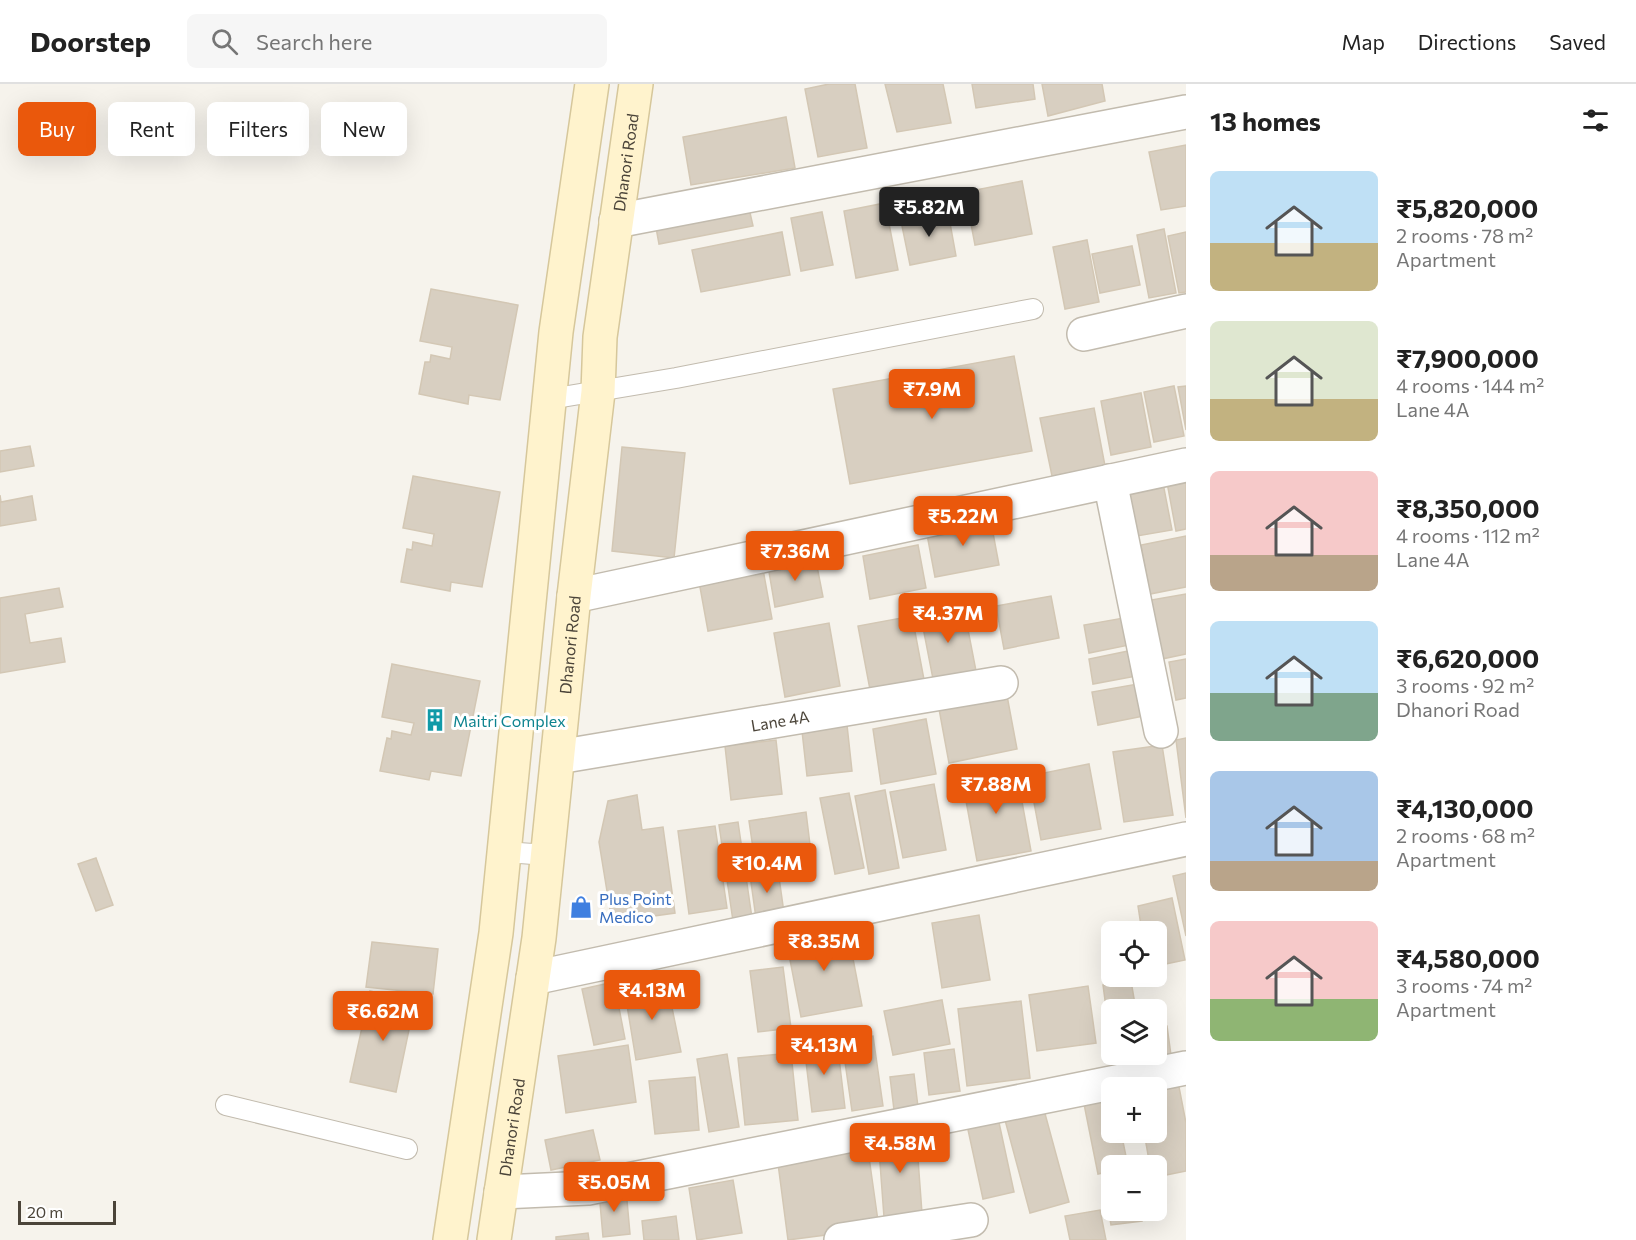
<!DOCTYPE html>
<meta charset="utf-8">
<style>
:root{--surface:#fff;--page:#f6f6f6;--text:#222;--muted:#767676;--line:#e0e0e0;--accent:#ea580c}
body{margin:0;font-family:Commissioner,sans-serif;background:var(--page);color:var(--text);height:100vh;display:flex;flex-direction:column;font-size:22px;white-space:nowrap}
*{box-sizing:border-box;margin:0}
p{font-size:20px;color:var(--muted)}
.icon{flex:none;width:33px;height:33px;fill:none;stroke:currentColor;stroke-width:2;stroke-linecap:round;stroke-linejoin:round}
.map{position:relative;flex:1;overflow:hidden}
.panel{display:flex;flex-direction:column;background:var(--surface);width:450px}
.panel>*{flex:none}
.guide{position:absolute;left:18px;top:18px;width:570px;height:54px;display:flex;gap:12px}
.fabs{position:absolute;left:1101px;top:837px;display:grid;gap:12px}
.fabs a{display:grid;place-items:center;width:66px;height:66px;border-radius:9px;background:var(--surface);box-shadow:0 6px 24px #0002;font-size:30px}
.scale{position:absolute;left:18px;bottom:15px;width:98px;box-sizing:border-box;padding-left:6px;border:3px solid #4b4439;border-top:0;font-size:16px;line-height:21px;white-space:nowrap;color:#4b4439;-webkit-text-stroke:4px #fff;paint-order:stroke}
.price{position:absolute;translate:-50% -51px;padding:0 14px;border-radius:6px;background:var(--accent);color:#fff;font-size:20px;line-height:39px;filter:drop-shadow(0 2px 3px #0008)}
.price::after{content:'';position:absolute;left:50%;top:36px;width:18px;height:14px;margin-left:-9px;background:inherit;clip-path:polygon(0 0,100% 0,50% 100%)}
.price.on{background:#222;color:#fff}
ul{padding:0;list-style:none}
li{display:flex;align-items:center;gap:18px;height:150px;padding:0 24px}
li span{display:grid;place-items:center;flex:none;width:168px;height:120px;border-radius:9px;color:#555}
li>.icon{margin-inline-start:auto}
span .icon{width:72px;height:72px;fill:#fffc;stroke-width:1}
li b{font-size:26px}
h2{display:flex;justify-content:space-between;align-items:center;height:72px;padding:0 24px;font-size:26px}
.chip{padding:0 21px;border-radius:9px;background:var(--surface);box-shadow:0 6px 24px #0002;font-size:21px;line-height:54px}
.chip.on{background:var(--accent);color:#fff}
header{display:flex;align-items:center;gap:36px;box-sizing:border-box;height:84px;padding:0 30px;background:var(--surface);border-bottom:2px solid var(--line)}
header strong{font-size:28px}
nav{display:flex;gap:33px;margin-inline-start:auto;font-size:21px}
.search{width:420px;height:54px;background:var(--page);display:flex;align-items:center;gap:15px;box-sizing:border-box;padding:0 21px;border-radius:9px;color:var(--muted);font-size:22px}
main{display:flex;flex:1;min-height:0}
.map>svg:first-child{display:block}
.building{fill:#d8cfc1;stroke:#d3c7b4;stroke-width:1.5}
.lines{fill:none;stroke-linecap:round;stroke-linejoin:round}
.service-casing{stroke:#c2bbae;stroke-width:22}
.minor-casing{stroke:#c2bbae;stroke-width:36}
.secondary-casing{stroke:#d6c79b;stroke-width:36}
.service{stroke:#fff;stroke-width:20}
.minor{stroke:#fff;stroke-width:33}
.secondary{stroke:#fff3cd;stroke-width:33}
.labels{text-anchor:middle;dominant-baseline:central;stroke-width:6;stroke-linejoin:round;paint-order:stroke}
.street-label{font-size:16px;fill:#4b4439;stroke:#fff}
.culture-label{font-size:16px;fill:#0d838f;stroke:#fff;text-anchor:start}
.shop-label{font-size:16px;fill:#366cbe;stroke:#fff;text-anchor:start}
</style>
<header>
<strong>Doorstep</strong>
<div class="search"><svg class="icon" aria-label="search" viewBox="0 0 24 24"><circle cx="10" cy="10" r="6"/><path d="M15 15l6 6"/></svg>Search here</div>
<nav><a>Map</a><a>Directions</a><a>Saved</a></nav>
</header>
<main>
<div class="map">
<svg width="1186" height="1156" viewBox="0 0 1186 1156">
<rect width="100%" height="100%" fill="#f6f3ec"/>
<g class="building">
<polygon points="829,0 855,0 867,64 818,73 805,5"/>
<polygon points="885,0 943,0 951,39 897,48"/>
<polygon points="972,0 1033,0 1035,15 976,24"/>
<polygon points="1042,0 1102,0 1105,17 1048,32"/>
<polygon points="786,33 795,84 691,101 683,53"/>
<polygon points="1186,61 1186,122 1161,126 1149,68"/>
<polygon points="1022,97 1032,150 975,161 965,108"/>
<polygon points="885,119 898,186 856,194 844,127"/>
<polygon points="748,120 753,142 659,160 655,138"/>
<polygon points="822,128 833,181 801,187 791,134"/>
<polygon points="948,128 956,172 910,181 901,137"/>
<polygon points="1164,145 1176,209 1149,214 1137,151"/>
<polygon points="782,148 790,191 701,208 692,166"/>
<polygon points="1186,148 1186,208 1179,209 1168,152"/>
<polygon points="1087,156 1099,218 1065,225 1053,163"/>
<polygon points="1132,162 1140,201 1100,209 1092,170"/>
<polygon points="431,205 518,221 500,316 469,311 468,320 419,310 425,278 430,278 431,271 450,275 452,263 420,257"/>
<polygon points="1014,272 1032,367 850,400 833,305"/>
<polygon points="1174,302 1184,352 1154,358 1144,308"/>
<polygon points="1186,302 1186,346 1178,303"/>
<polygon points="1141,309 1151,363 1111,371 1101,317"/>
<polygon points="1094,324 1105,382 1052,392 1040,334"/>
<polygon points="30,362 34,382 0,388 0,367"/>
<polygon points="622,363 685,369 674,474 612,467"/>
<polygon points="1186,389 1186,445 1176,447 1166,393"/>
<polygon points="413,392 500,408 482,503 451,498 450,507 401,498 407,465 412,466 413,458 432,462 434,450 403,444"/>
<polygon points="1162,394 1172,446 1137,452 1128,401"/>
<polygon points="0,411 1,418 32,412 36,436 0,442"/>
<polygon points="990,433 999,481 935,493 926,445"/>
<polygon points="1186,452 1186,503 1150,510 1141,461"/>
<polygon points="918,461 926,504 870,515 863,472"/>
<polygon points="815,472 823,513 775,523 768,482"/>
<polygon points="762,480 772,535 708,547 698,492"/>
<polygon points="59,504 63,523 25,530 30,559 61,554 65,578 0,589 0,514"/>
<polygon points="1186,510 1186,570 1162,575 1151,516"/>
<polygon points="1051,512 1059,554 1004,565 996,522"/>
<polygon points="964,525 976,587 933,595 921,533"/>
<polygon points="912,532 925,601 871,611 858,542"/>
<polygon points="1129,533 1134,560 1089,569 1084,541"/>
<polygon points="829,539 840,602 785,613 774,549"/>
<polygon points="1138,565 1142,591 1093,600 1089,575"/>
<polygon points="1186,575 1186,614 1176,616 1169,578"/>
<polygon points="392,580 480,597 461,692 431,687 429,696 380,687 387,654 391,655 392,647 411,651 414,639 382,633"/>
<polygon points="1143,599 1149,631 1098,641 1092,608"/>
<polygon points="1005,601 1017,665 949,679 937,614"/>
<polygon points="926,635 936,690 881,700 873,645"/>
<polygon points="847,641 852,687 807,692 802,647"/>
<polygon points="1186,654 1186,734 1176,656"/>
<polygon points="776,656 782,710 731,716 725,662"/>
<polygon points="1162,661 1173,731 1124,738 1113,668"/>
<polygon points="1089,680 1101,745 1041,756 1029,692"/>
<polygon points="1016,685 1031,767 977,777 962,695"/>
<polygon points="934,700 946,766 903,774 890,708"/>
<polygon points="885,706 899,784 869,790 855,712"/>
<polygon points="849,709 864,784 835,790 820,714"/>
<polygon points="637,711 642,746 663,743 675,829 612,838 599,758 608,717"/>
<polygon points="806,728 812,777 756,785 749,737"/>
<polygon points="738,738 752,834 733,837 719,741"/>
<polygon points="715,742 727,824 689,830 678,747"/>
<polygon points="96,774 113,821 96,827 78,780"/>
<polygon points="778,786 784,829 756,834 750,791"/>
<polygon points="1186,789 1186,852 1173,792"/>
<polygon points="1172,814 1185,876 1156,882 1156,848 1142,848 1138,822"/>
<polygon points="979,831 990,896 942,904 932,839"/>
<polygon points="847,843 862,922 801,933 786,855"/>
<polygon points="372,858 438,865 433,910 366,903"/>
<polygon points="783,883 791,944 758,948 750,887"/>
<polygon points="1131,897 1136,926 1112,926 1109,946 1103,901"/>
<polygon points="614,898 625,955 594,961 582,905"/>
<polygon points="667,899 681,968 636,976 624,903"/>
<polygon points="1088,902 1096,959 1037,967 1029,911"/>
<polygon points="370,907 415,917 396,1008 350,998"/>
<polygon points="942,916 950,960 893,971 884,927"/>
<polygon points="1021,917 1030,994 967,1002 958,925"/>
<polygon points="1167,942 1171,971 1111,980 1107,951 1112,950 1112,970 1156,970 1156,943"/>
<polygon points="873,952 883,1022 852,1027 842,957"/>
<polygon points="837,957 845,1024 812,1028 804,961"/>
<polygon points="628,961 636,1018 566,1029 558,972"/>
<polygon points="954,965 960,1007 929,1011 924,969"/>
<polygon points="791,969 798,1036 745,1041 738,974"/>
<polygon points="727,970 739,1043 709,1048 697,975"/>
<polygon points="914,990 918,1023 894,1026 890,993"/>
<polygon points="695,993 699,1046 655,1050 649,997"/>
<polygon points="1179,1003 1186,1039 1186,1087 1156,1093 1156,1082 1150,1082 1144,1048 1156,1048 1156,1007"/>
<polygon points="1112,1014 1112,1048 1121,1048 1128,1082 1112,1082 1112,1087 1098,1090 1084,1020"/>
<polygon points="1044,1026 1069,1118 1030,1129 1005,1036"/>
<polygon points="998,1034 1014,1108 983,1115 967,1041"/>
<polygon points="593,1046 600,1076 551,1086 545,1056"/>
<polygon points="916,1048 922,1129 884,1133 878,1052"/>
<polygon points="867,1059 879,1144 788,1156 777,1072"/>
<polygon points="733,1096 742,1149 697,1156 689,1104"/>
<polygon points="1112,1099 1112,1126 1140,1126 1142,1137 1111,1141 1104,1100"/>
<polygon points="626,1105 630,1150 603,1153 599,1108"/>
<polygon points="1100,1126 1106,1156 1070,1156 1065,1132"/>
<polygon points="676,1132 679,1156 644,1156 642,1137"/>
<polygon points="588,1149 589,1156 556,1156 556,1153"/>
</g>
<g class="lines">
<g class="service-casing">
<g id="service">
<polyline points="550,315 676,294 1033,225"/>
<polyline points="504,768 548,771"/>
<polyline points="226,1021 407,1065"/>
</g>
</g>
<g class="minor-casing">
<g id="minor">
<polyline points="616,137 1186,28"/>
<polyline points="1084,250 1186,227"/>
<polyline points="1110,397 1161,647"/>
<polyline points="574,512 1186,381"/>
<path id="s1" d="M558,673L1001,599"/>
<polyline points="533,894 1186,755"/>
<polyline points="501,1108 588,1104 1186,984"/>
<polyline points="841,1156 971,1136"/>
</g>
</g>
<g class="secondary-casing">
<g id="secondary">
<polyline points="450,1156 496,849 556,248 592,0"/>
<path id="s2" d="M494,1156L539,854L574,512L598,308L600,253L636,0"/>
</g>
</g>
<use href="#service" class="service"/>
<use href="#minor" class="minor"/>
<use href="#secondary" class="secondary"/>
</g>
<defs>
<g id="building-bare" transform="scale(1.8)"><path d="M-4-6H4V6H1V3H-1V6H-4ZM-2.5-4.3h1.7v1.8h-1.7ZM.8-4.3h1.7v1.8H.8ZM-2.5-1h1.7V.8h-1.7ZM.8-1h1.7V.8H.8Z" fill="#0f9aa8" stroke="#fff" stroke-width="2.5" paint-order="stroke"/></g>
<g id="shop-bare" transform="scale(1.8)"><path d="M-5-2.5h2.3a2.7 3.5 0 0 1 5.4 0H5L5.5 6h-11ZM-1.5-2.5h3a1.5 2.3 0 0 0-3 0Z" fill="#3f7fe0" stroke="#fff" stroke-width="2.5" paint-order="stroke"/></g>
</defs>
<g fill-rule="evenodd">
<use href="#building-bare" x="435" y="636"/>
<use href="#shop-bare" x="581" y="823"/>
</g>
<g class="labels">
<g class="street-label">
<text stroke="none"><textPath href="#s2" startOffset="1086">Dhanori Road</textPath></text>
<text stroke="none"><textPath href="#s2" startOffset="600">Dhanori Road</textPath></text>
<text stroke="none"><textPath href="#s1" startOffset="225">Lane 4A</textPath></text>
<text stroke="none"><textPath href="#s2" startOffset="114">Dhanori Road</textPath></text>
</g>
<g class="culture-label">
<text x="453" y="636">Maitri Complex</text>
</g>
<g class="shop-label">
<text x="599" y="814">Plus Point<tspan x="599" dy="18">Medico</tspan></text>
</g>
</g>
</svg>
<div class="fabs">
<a><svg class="icon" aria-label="locate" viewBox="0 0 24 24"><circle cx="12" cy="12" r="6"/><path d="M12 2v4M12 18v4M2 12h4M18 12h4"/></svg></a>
<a><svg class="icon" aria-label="layers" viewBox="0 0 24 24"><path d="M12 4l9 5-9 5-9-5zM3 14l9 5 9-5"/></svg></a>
<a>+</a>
<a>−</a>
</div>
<div class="scale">20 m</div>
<b class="price on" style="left:929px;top:154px">₹5.82M</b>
<b class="price" style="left:932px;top:336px">₹7.9M</b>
<b class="price" style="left:963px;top:463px">₹5.22M</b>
<b class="price" style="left:795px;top:498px">₹7.36M</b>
<b class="price" style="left:948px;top:560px">₹4.37M</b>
<b class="price" style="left:996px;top:731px">₹7.88M</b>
<b class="price" style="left:767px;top:810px">₹10.4M</b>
<b class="price" style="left:824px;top:888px">₹8.35M</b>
<b class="price" style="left:652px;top:937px">₹4.13M</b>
<b class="price" style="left:383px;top:958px">₹6.62M</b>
<b class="price" style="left:824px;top:992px">₹4.13M</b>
<b class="price" style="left:900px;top:1090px">₹4.58M</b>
<b class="price" style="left:614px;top:1129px">₹5.05M</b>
<div class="guide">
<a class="chip on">Buy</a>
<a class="chip">Rent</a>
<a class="chip">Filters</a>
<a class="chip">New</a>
</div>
</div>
<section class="panel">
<h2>13 homes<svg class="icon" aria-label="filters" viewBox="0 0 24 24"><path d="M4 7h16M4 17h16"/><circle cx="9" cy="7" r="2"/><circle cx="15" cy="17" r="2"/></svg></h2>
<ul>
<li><span style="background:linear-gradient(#bfe0f5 60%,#c2b280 0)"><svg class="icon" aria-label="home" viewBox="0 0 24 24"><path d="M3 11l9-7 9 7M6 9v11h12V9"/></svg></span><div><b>₹5,820,000</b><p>2 rooms · 78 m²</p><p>Apartment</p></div></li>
<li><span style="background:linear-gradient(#dfe7d0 65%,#c2b280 0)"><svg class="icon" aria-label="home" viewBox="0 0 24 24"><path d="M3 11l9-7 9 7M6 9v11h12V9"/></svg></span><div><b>₹7,900,000</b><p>4 rooms · 144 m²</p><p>Lane 4A</p></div></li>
<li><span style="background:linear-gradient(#f6c9c9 70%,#b9a48a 0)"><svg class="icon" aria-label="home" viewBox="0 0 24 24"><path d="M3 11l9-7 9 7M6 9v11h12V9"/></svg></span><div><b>₹8,350,000</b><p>4 rooms · 112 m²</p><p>Lane 4A</p></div></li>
<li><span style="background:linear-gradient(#bfe0f5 60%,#7fa58c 0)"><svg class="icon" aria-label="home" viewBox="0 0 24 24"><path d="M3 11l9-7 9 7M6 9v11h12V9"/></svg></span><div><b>₹6,620,000</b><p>3 rooms · 92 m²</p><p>Dhanori Road</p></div></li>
<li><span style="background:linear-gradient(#a9c7e8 75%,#b9a48a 0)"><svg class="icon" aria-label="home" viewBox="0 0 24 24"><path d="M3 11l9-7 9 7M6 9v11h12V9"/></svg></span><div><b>₹4,130,000</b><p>2 rooms · 68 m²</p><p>Apartment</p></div></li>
<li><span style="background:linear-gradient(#f6c9c9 65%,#8fb573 0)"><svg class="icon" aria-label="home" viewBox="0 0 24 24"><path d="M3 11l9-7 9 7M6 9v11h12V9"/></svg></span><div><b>₹4,580,000</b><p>3 rooms · 74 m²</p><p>Apartment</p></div></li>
</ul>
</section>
</main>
